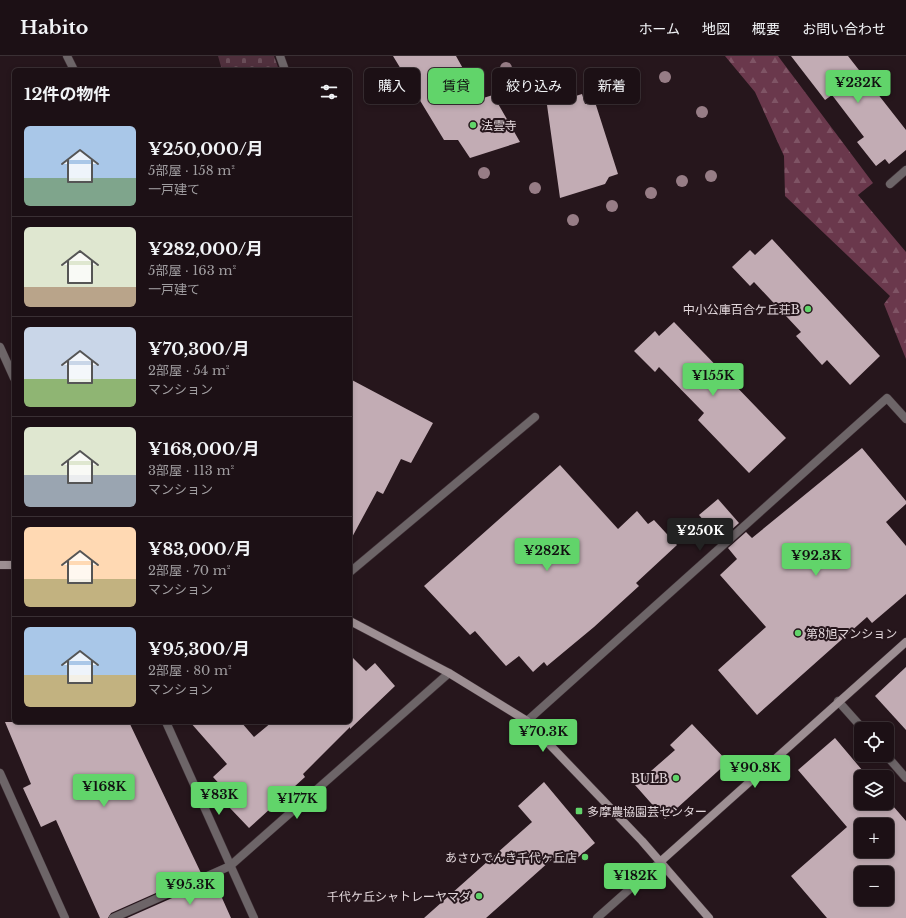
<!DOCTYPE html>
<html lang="ja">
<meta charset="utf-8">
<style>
:root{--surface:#1c1015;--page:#291e22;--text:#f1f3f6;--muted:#a09da0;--line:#3a3034;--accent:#61d46a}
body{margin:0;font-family:"Libre Baskerville","Noto Sans JP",serif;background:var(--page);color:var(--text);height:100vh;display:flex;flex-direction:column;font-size:15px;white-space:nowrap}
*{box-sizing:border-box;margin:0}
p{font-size:13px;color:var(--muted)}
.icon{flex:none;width:22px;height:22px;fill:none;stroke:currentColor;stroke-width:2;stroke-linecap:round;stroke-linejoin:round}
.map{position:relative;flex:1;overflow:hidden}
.panel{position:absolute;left:12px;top:12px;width:340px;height:656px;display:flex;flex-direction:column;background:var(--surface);border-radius:6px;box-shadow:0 2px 6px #0003,0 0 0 1px var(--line)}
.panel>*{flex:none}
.banner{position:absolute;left:364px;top:12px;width:380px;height:36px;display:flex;gap:8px}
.fabs{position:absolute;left:854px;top:666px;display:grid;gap:8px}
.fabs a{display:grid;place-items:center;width:40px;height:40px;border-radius:6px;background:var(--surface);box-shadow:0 2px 6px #0003,0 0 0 1px var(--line);font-size:20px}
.price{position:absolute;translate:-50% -34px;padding:0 9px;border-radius:4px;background:var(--accent);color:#111;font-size:13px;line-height:26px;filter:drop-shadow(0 1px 2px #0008)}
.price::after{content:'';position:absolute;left:50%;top:24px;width:12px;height:9px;margin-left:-6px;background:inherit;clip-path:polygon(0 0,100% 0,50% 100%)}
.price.active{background:#222;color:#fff}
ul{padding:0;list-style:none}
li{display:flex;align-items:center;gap:12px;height:100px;padding:0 12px}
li+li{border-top:1px solid var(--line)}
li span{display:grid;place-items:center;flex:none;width:112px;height:80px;border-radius:6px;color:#555}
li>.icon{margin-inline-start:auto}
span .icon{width:48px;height:48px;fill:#fffc;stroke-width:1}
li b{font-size:17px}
h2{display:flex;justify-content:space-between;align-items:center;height:48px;padding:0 12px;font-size:17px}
.chip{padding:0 14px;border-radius:6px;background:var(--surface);box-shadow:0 2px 6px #0003,0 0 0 1px var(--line);font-size:14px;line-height:36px}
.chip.active{background:var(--accent);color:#111}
header{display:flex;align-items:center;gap:24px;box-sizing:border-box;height:56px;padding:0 20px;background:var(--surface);border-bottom:1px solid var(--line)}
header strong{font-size:19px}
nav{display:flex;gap:22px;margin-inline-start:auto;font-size:14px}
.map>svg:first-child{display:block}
.forest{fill:url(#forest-firs)}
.cemetery{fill:url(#cemetery-stones)}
.building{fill:#c2acb4;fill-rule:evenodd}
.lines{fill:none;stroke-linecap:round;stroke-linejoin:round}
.lane-casing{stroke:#403137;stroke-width:9}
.street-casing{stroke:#403137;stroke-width:9}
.secondary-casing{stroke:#403137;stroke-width:9}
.lane{stroke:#6d6568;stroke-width:8}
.street{stroke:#6d6568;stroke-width:8}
.secondary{stroke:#9d8f93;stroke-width:8}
.tree{fill:#977d86}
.poi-dot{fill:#61d46a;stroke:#26161c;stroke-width:1.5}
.labels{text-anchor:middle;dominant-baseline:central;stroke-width:4;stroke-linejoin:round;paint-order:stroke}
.poi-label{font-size:12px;fill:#e2d7db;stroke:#26161c;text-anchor:end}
</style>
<header>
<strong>Habito</strong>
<nav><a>ホーム</a><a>地図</a><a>概要</a><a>お問い合わせ</a></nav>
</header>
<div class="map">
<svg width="906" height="862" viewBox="0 0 906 862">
<defs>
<pattern id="forest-firs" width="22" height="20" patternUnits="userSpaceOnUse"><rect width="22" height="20" fill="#6a384c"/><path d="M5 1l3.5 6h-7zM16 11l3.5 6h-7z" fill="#7f5465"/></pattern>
<pattern id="cemetery-stones" width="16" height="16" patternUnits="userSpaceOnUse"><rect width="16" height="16" fill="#50303d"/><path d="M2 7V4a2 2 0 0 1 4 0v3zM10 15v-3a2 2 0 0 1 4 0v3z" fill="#694d58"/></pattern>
</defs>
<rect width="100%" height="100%" fill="#26161c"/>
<polygon class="forest" points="725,0 778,0 873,127 858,139 906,196 906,303 884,248 890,240 785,140 784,100 755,36"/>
<polygon class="cemetery" points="218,0 274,0 279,14 222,14"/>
<g class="building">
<polygon points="393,0 456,0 480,43 493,39 520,86 470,102 458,84 444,84"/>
<polygon points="791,0 848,0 906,74 906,94 889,108 885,103 876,110 857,86 864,81 832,39 825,44"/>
<polygon points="582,38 585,48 595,46 618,118 609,121 605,128 560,142 547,49"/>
<polygon points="772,183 880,300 850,329 827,304 822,309 796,280 801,276 754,226 750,230 732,211 750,194 755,199"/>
<polygon points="674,266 786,382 749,417 698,364 704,357 659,311 655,316 634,295 655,275 659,280"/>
<polygon points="350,323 433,367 411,407 401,403 383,438 377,435 350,485"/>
<polygon points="862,392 906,445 906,448 886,466 906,490 906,538 872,567 867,561 757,659 718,614 766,571 720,519 737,503 728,492 746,476 752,482"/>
<polygon points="560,409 618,473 637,455 648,468 654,464 677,489 636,527 639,530 594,571 547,610 544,606 533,616 519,600 506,610 475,575 470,579 424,530"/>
<polygon points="718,443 739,467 720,484 699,459"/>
<polygon points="350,599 366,615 375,607 395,630 350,673 350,671 303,718 305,721 249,772 229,751 231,749 220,736 224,733 213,721 227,708 190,666 241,666 254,681 272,666 350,666"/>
<polygon points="906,611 906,674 875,640"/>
<polygon points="5,666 129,666 201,817 111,857 108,862 100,862 56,764 41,771 23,732 31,728"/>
<polygon points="692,668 728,706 665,763 635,729 675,694 670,689"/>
<path d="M835,682L868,721H861V747H887V743L906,765V862H827L791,820L847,771L798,714ZM861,769H887V795H861ZM861,817H887V843H861Z"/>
<polygon points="544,726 595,787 569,809 559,797 486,862 424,862 532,766 518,750"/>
<polygon points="206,827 210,836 218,833 231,862 127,862"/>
</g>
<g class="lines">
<g class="lane-casing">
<g id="lane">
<polyline points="280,0 285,14"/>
<polyline points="890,128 906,114"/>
</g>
</g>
<g class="street-casing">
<g id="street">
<polyline points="67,0 74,14"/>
<polyline points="0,291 14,322"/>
<polyline points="350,516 535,361"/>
<polyline points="838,645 863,673"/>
<polyline points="527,665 887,342 906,363"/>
<polyline points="166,666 254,862"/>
<polyline points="886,699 906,722"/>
<polyline points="0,717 65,862"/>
<polyline points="113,862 230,810 449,617"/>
<polyline points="597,862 660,806"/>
</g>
</g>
<g class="secondary-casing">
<g id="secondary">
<polyline points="0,509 14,509"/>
<polyline points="350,565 449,617 527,665 642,785 709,862"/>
<polyline points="660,806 906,586"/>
</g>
</g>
<use href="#lane" class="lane"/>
<use href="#street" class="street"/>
<use href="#secondary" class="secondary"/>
</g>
<g class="tree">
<circle cx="506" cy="12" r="6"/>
<circle cx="665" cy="21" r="6"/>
<circle cx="702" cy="56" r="6"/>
<circle cx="484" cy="117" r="6"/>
<circle cx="711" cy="120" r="6"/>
<circle cx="682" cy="125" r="6"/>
<circle cx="535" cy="132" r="6"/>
<circle cx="651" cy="137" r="6"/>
<circle cx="612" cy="150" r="6"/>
<circle cx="573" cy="164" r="6"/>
</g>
<g class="poi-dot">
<circle cx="473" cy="69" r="4"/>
<circle cx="808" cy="253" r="4"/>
<circle cx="798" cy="577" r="4"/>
<circle cx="676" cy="722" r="4"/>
<rect x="575" y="751" width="8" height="8" rx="2"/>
<circle cx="585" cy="801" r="4"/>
<circle cx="479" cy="840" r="4"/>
</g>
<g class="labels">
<g class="poi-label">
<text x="481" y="69" text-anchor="start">法雲寺</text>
<text x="800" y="253">中小公庫百合ケ丘荘B</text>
<text x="806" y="577" text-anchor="start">第8旭マンション</text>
<text x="668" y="722">BULB</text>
<text x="587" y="755" text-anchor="start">多摩農協園芸センター</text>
<text x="577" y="801">あさひでんき千代ヶ丘店</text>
<text x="471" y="840">千代ケ丘シャトレーヤマダ</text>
</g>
</g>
</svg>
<div class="fabs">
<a><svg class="icon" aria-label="locate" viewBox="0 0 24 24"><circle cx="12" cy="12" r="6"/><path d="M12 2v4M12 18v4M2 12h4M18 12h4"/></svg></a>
<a><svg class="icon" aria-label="layers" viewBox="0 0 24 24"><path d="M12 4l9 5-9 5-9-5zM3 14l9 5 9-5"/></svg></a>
<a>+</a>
<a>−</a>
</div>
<b class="price" style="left:858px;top:48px">¥232K</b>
<b class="price" style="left:713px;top:341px">¥155K</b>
<b class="price active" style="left:700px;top:496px">¥250K</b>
<b class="price" style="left:547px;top:516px">¥282K</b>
<b class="price" style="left:816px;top:521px">¥92.3K</b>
<b class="price" style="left:543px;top:697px">¥70.3K</b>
<b class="price" style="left:755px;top:733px">¥90.8K</b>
<b class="price" style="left:104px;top:752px">¥168K</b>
<b class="price" style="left:219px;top:760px">¥83K</b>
<b class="price" style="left:297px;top:764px">¥177K</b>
<b class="price" style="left:635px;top:841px">¥182K</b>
<b class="price" style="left:190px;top:850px">¥95.3K</b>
<div class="banner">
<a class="chip">購入</a>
<a class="chip active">賃貸</a>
<a class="chip">絞り込み</a>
<a class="chip">新着</a>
</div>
<section class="panel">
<h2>12件の物件<svg class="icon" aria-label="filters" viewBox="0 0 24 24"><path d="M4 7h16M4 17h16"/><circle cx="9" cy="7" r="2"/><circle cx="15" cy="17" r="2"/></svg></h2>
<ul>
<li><span style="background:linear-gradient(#a9c7e8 65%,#7fa58c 0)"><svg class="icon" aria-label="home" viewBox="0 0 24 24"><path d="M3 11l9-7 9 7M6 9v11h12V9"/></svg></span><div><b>¥250,000/月</b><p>5部屋 · 158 m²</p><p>一戸建て</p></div></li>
<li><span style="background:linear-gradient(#dfe7d0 75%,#b9a48a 0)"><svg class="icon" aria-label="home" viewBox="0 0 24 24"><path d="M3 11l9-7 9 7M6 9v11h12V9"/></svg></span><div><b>¥282,000/月</b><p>5部屋 · 163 m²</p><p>一戸建て</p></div></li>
<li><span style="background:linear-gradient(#c9d6e8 65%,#8fb573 0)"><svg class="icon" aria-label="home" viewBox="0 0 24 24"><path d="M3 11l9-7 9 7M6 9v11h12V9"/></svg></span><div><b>¥70,300/月</b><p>2部屋 · 54 m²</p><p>マンション</p></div></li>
<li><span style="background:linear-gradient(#dfe7d0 60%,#9aa5b1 0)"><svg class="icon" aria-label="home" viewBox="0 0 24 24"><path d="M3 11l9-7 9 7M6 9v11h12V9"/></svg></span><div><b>¥168,000/月</b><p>3部屋 · 113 m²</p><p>マンション</p></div></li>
<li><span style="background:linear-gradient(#ffd9b3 65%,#c2b280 0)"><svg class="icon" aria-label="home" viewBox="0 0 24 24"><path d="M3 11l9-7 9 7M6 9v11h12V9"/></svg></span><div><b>¥83,000/月</b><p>2部屋 · 70 m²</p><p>マンション</p></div></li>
<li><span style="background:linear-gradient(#a9c7e8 60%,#c2b280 0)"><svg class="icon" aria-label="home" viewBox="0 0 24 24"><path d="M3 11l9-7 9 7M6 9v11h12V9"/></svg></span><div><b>¥95,300/月</b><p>2部屋 · 80 m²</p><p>マンション</p></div></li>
</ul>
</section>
</div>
